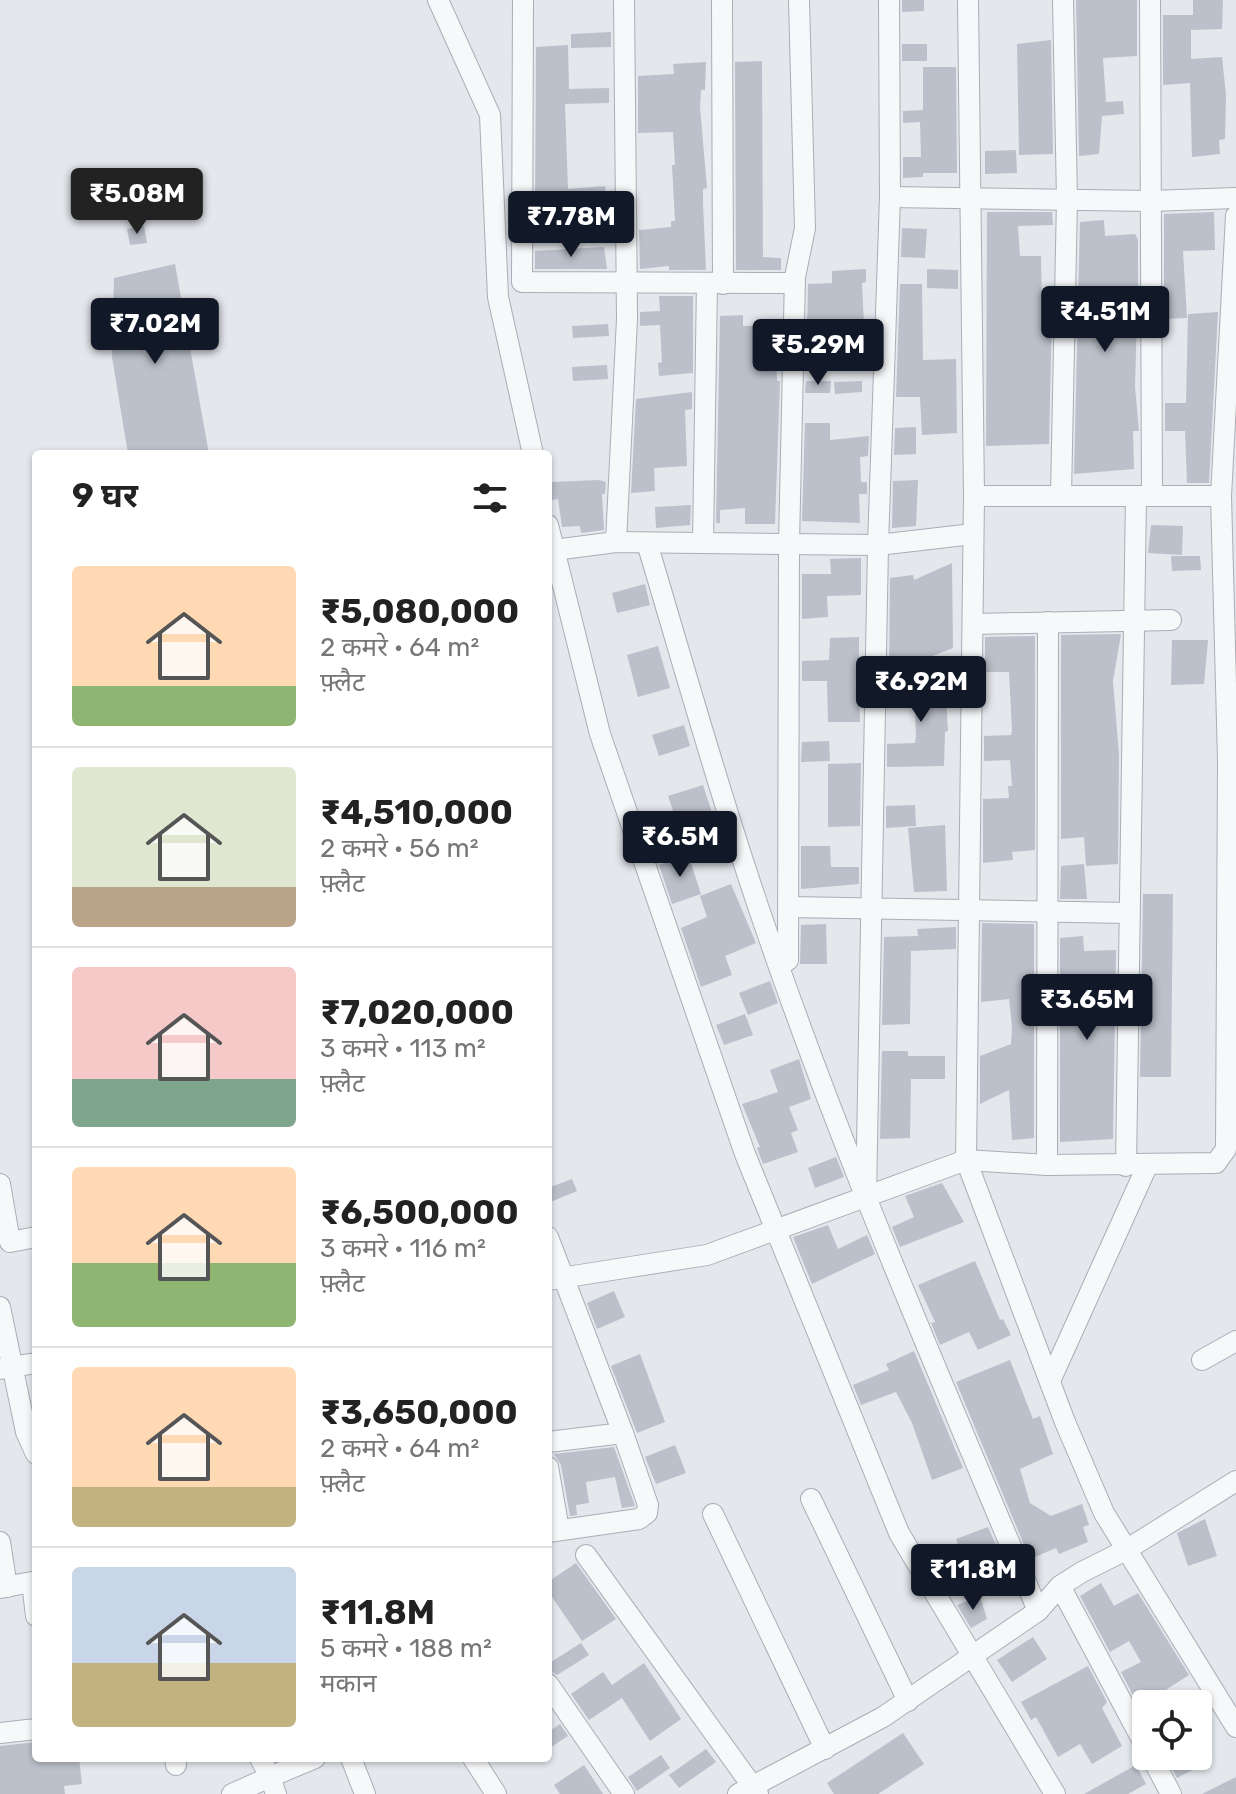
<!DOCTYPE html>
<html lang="hi">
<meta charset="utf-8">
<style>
:root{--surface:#fff;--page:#f2f2f2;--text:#222;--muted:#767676;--line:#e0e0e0;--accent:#111827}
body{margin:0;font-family:Rubik,"Noto Sans Devanagari",sans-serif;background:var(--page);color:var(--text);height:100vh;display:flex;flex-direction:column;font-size:30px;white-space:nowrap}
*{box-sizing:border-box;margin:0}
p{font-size:26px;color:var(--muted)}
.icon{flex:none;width:44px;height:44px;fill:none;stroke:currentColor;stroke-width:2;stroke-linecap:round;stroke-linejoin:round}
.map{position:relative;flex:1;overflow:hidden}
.sheet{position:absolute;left:32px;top:450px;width:520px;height:1312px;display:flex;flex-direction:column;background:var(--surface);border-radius:8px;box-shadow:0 2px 6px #0004}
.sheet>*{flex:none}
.tools{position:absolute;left:1132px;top:1690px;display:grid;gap:16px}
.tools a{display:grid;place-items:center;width:80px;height:80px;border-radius:8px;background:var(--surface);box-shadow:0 2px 6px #0004;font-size:40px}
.price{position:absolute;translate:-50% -68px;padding:0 18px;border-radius:8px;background:var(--accent);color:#fff;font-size:26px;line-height:52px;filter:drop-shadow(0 2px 4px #0008)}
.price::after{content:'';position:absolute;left:50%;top:48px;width:24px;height:18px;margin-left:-12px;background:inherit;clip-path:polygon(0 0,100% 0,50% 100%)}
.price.selected{background:#222;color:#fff}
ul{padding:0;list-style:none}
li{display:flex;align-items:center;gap:24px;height:200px;padding:0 40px}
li+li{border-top:2px solid var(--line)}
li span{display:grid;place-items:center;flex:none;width:224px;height:160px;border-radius:8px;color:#555}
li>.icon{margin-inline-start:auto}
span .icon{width:96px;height:96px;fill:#fffc;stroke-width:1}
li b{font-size:34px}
h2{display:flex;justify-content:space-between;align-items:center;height:96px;padding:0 40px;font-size:34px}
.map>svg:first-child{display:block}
.building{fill:#bbc0ca}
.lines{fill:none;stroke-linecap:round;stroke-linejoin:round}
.minor-casing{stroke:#a9aeb7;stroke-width:22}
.minor{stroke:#f7f8fa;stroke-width:20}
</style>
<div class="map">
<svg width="1236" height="1794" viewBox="0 0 1236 1794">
<rect width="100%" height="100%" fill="#e4e7ec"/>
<g class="building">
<polygon points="902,0 924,0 924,11 902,12"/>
<polygon points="1076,0 1137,0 1137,56 1103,58 1106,102 1123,101 1124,114 1102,116 1099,154 1079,156"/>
<polygon points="1193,0 1223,0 1222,29 1191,30 1191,59 1222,57 1226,95 1225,139 1219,140 1220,154 1192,157 1190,83 1163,85 1163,15 1193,15"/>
<polygon points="611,32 611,47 571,48 571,34"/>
<polygon points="1051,40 1053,154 1019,155 1017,44"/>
<rect x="902" y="44" width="25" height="17"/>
<polygon points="568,45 569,89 609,88 609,103 565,104 568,189 605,186 606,201 565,204 567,216 535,219 536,47"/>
<polygon points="762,61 763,257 781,258 781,270 736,270 735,62"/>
<polygon points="706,62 705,90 701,90 700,107 707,188 703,189 703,203 706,270 669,270 669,266 640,269 639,230 671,227 671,221 675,221 672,165 675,165 673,132 638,133 638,76 674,74 673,64"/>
<polygon points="923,67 956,67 957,173 923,173 923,177 903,178 903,157 921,157 920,122 903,123 903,111 923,110"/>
<polygon points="1016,150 1017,173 985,174 985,151"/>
<polygon points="987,212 1052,212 1053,225 1018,226 1020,256 1041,256 1042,315 1052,314 1049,444 986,446"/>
<polygon points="1214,212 1215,250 1183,251 1187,318 1164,319 1164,214"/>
<polygon points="1104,220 1105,236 1135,234 1138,240 1138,291 1101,293 1102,318 1137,317 1135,387 1139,431 1133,431 1134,469 1074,474 1080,222"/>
<polygon points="144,226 147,243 130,245 127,229"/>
<polygon points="902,228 927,229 925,258 901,257"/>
<polygon points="604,247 607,269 535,269 535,251"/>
<polygon points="175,264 209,454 128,454 112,357 114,278"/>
<polygon points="866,269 866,282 862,283 864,325 868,325 869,339 832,340 832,327 807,329 808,284 832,283 832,271"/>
<polygon points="927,269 958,270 958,289 927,288"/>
<polygon points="900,284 922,284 923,360 956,359 957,433 922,435 920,397 896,397"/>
<polygon points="659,296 693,296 693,373 659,376 658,363 662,362 660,325 640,326 640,312 660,311"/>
<polygon points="1218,312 1209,483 1187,483 1185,431 1165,431 1165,403 1186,403 1188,314"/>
<polygon points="743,315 743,326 780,325 780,338 775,338 777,381 780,381 775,524 745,524 745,508 720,510 720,523 716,523 720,316"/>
<polygon points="608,324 609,336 573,338 572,326"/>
<polygon points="607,365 608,379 573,381 572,367"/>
<polygon points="806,381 831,381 830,393 805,393"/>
<polygon points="862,381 862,392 835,394 834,382"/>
<polygon points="692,392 692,409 685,410 687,466 654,468 655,491 631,493 636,399"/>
<polygon points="805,423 830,423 830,440 869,436 868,456 860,457 861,482 867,482 867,494 859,494 860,523 802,521"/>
<polygon points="916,427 916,454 894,455 895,428"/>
<polygon points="599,480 606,482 605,494 602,494 604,530 581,533 580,526 562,527 558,499 552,500 551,482"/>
<polygon points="918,480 916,526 892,528 893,481"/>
<polygon points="691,505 690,525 656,528 655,507"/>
<polygon points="1151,525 1183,526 1182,555 1148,553"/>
<polygon points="1171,556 1200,556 1201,570 1172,571"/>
<polygon points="861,558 861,595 827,596 828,617 802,619 802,574 831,574 830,559"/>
<polygon points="952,563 953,648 889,673 890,578 913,575 914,580"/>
<polygon points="645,584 650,605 617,613 612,593"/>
<polygon points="1121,634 1113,681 1119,755 1118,864 1086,866 1084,837 1061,839 1061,635"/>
<polygon points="1035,636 1035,850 1012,852 1013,860 983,863 983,799 1009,798 1008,786 1012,786 1010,760 984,761 984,736 1011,735 1012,731 1009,672 985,672 985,637"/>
<polygon points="859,637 859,685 854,687 859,686 860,722 828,722 827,681 802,681 802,661 829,660 830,638"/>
<polygon points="1172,640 1208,640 1204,684 1171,685"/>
<polygon points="658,646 670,688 638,697 627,655"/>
<polygon points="945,680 948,731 945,732 944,766 887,767 887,744 915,743 916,737 915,704 888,706 888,684"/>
<polygon points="684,725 690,746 659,756 652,735"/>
<polygon points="829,741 830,761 801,762 802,742"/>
<polygon points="861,763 860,826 828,827 828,764"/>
<polygon points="703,785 719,834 715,835 719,847 689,856 668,796"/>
<polygon points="915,805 916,826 886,828 886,806"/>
<polygon points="945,825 947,891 914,892 908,828"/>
<polygon points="801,846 830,846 831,867 859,867 859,884 801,889"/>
<polygon points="688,854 701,894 672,904 659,865"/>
<polygon points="1084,864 1087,899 1060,899 1061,866"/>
<polygon points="731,884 756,943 725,956 732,975 701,987 681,928 707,917 700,896"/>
<polygon points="1143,894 1173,894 1171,1077 1140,1077"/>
<polygon points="982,923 1034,924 1034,1138 1012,1140 1009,1090 980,1104 980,1056 1011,1044 1012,1027 1009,999 981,1002"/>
<polygon points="826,924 827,964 800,964 801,925"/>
<polygon points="956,927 956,949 911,951 910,1024 882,1025 884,937 918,936 917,929"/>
<polygon points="1083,936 1084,951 1116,950 1113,1139 1060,1142 1060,938"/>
<polygon points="770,981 778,1003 748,1015 739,993"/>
<polygon points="745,1014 753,1035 724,1045 716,1025"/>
<polygon points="882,1051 908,1051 908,1056 945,1056 945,1079 911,1079 910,1138 880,1139"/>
<polygon points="799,1059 811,1099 789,1107 798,1130 791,1133 798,1152 763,1164 757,1148 760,1147 742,1104 778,1092 770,1070"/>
<polygon points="836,1157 844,1177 815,1188 808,1168"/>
<polygon points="572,1179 577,1191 548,1203 548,1188"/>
<polygon points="942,1183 964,1222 900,1247 892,1227 914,1217 905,1196"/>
<polygon points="828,1225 838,1249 867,1235 875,1254 812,1284 793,1237"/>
<polygon points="975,1261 1000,1320 1003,1319 1011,1335 978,1350 969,1332 940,1345 931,1323 935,1322 918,1285"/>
<polygon points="614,1291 625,1317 597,1329 587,1303"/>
<polygon points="914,1351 963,1468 932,1480 912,1423 896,1392 861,1405 853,1385 889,1370 886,1364"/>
<polygon points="640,1354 665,1422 637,1433 611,1366"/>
<polygon points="1010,1360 1033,1419 1040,1416 1053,1454 1020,1469 1030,1503 1051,1516 1082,1504 1089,1525 1083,1527 1088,1542 1059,1554 1056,1548 1030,1559 956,1382"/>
<polygon points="675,1445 686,1473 656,1484 645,1457"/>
<polygon points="614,1447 635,1506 622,1508 615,1477 586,1482 589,1503 576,1505 577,1515 570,1516 561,1465 554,1454"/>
<polygon points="1205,1519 1217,1556 1188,1566 1177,1533"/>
<polygon points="988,1527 1005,1565 972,1581 956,1539"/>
<polygon points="576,1563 616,1619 582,1641 548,1591 548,1582"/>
<polygon points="1101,1583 1114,1606 1138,1593 1189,1675 1139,1707 1121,1672 1141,1662 1129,1641 1110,1652 1080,1596"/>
<polygon points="980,1596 987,1619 971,1628 957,1605"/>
<polygon points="1033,1637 1047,1659 1012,1682 997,1660"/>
<polygon points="581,1643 589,1655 557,1675 552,1672 548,1664"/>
<polygon points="644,1663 681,1719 650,1741 622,1698 589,1720 571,1694 603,1672 612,1685"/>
<polygon points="1088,1666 1107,1702 1102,1708 1122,1746 1092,1764 1080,1744 1058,1757 1036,1717 1031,1720 1021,1702"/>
<polygon points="560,1724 568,1736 548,1749 548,1732"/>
<polygon points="903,1733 924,1764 878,1794 834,1794 827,1783"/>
<polygon points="36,1742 36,1758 79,1758 82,1784 64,1786 65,1794 0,1794 0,1746"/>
<polygon points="706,1749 716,1762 679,1788 669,1775"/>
<polygon points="661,1755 670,1768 637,1791 628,1777"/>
<polygon points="1177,1756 1200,1756 1204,1764 1177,1778 1168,1760"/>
<polygon points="584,1765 603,1794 560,1794 554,1785"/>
<polygon points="1136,1765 1146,1784 1128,1794 1084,1794"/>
<polygon points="1236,1777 1236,1794 1202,1794"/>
</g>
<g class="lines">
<g class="minor-casing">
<g id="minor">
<polyline points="438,0 490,115 498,297 533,454"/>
<polyline points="523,0 522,282 795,283"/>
<polyline points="722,0 723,284"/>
<polyline points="968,0 974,496 966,1160 1065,1422 1104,1513 1236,1727"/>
<polyline points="1150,0 1152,495"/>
<polyline points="890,197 1150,201 1236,198"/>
<polyline points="1061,495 1067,199 1063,0"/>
<polyline points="974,496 1221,496"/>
<polyline points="548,525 600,734 745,1154 899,1533 1055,1794"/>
<polyline points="616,542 627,319 624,0"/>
<path d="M647,543C680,653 711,764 747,873C829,1124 936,1367 1038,1611"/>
<polyline points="703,543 707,283"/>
<polyline points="554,550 616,542 878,545 973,534"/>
<polyline points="973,624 1171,620"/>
<polyline points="1228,760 1221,496 1236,216"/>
<polyline points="789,907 1129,913"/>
<polyline points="779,966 788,960 789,543 795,277 805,228 799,0"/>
<polyline points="1047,1165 1048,622"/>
<polyline points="1126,1166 1136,496"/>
<polyline points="0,1184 10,1242 36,1237"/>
<polyline points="866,1199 878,545 890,197 889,0"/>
<polyline points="548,1237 623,1433 548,1442"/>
<polyline points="548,1280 707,1255 966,1160 1047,1165 1216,1163 1226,1149 1228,760 1236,760"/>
<polyline points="0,1307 26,1432 36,1454"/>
<polyline points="1202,1360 1236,1341"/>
<polyline points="0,1369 36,1363"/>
<polyline points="1051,1379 1148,1164"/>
<polyline points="548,1467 559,1530"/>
<polyline points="811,1499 908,1701"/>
<polyline points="713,1514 825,1749"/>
<polyline points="548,1532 639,1519 647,1513 648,1505 623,1433"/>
<polyline points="0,1542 7,1587"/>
<polyline points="586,1555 758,1794"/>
<polyline points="1060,1586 1146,1747"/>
<polyline points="0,1588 32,1582 36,1616"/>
<polyline points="548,1684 624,1794"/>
<polyline points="0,1733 36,1729"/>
<polyline points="1151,1756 1171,1794"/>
<polyline points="175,1758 176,1765"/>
<polyline points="260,1758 270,1777 315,1758"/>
<polyline points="351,1758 365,1794"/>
<polyline points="473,1758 496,1794"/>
<polyline points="232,1794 270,1777 276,1794"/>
<polyline points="738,1794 883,1717 1038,1611 1060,1586 1082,1572 1126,1550 1236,1481"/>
</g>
</g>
<use href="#minor" class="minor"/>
</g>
</svg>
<div class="tools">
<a><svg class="icon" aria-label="locate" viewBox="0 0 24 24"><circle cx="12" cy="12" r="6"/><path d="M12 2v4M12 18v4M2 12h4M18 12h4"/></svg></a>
</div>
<b class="price selected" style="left:137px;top:236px">₹5.08M</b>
<b class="price" style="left:571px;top:259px">₹7.78M</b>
<b class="price" style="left:1105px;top:354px">₹4.51M</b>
<b class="price" style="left:155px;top:366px">₹7.02M</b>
<b class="price" style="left:818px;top:387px">₹5.29M</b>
<b class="price" style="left:921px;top:724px">₹6.92M</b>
<b class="price" style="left:680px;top:879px">₹6.5M</b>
<b class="price" style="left:1087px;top:1042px">₹3.65M</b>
<b class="price" style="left:973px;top:1612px">₹11.8M</b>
<section class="sheet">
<h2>9 घर<svg class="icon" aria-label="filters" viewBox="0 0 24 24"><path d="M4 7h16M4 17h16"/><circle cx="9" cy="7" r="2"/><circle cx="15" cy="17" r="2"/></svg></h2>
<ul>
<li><span style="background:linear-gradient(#ffd9b3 75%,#8fb573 0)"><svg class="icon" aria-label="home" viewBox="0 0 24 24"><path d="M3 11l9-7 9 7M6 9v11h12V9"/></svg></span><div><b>₹5,080,000</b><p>2 कमरे · 64 m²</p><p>फ़्लैट</p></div></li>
<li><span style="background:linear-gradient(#dfe7d0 75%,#b9a48a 0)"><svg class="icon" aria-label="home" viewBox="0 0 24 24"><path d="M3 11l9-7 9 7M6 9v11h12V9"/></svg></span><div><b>₹4,510,000</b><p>2 कमरे · 56 m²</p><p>फ़्लैट</p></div></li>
<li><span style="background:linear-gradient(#f6c9c9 70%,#7fa58c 0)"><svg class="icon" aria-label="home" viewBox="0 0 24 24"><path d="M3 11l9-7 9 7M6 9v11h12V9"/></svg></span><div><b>₹7,020,000</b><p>3 कमरे · 113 m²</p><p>फ़्लैट</p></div></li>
<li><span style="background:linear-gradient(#ffd9b3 60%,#8fb573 0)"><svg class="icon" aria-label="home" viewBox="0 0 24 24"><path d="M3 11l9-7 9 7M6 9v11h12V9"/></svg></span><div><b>₹6,500,000</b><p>3 कमरे · 116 m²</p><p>फ़्लैट</p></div></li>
<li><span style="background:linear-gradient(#ffd9b3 75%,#c2b280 0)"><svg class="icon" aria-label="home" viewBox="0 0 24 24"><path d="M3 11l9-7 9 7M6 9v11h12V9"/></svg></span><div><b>₹3,650,000</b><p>2 कमरे · 64 m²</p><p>फ़्लैट</p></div></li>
<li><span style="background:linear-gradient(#c9d6e8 60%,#c2b280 0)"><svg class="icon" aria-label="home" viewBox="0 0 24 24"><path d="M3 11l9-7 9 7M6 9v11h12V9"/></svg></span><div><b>₹11.8M</b><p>5 कमरे · 188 m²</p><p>मकान</p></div></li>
</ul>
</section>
</div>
